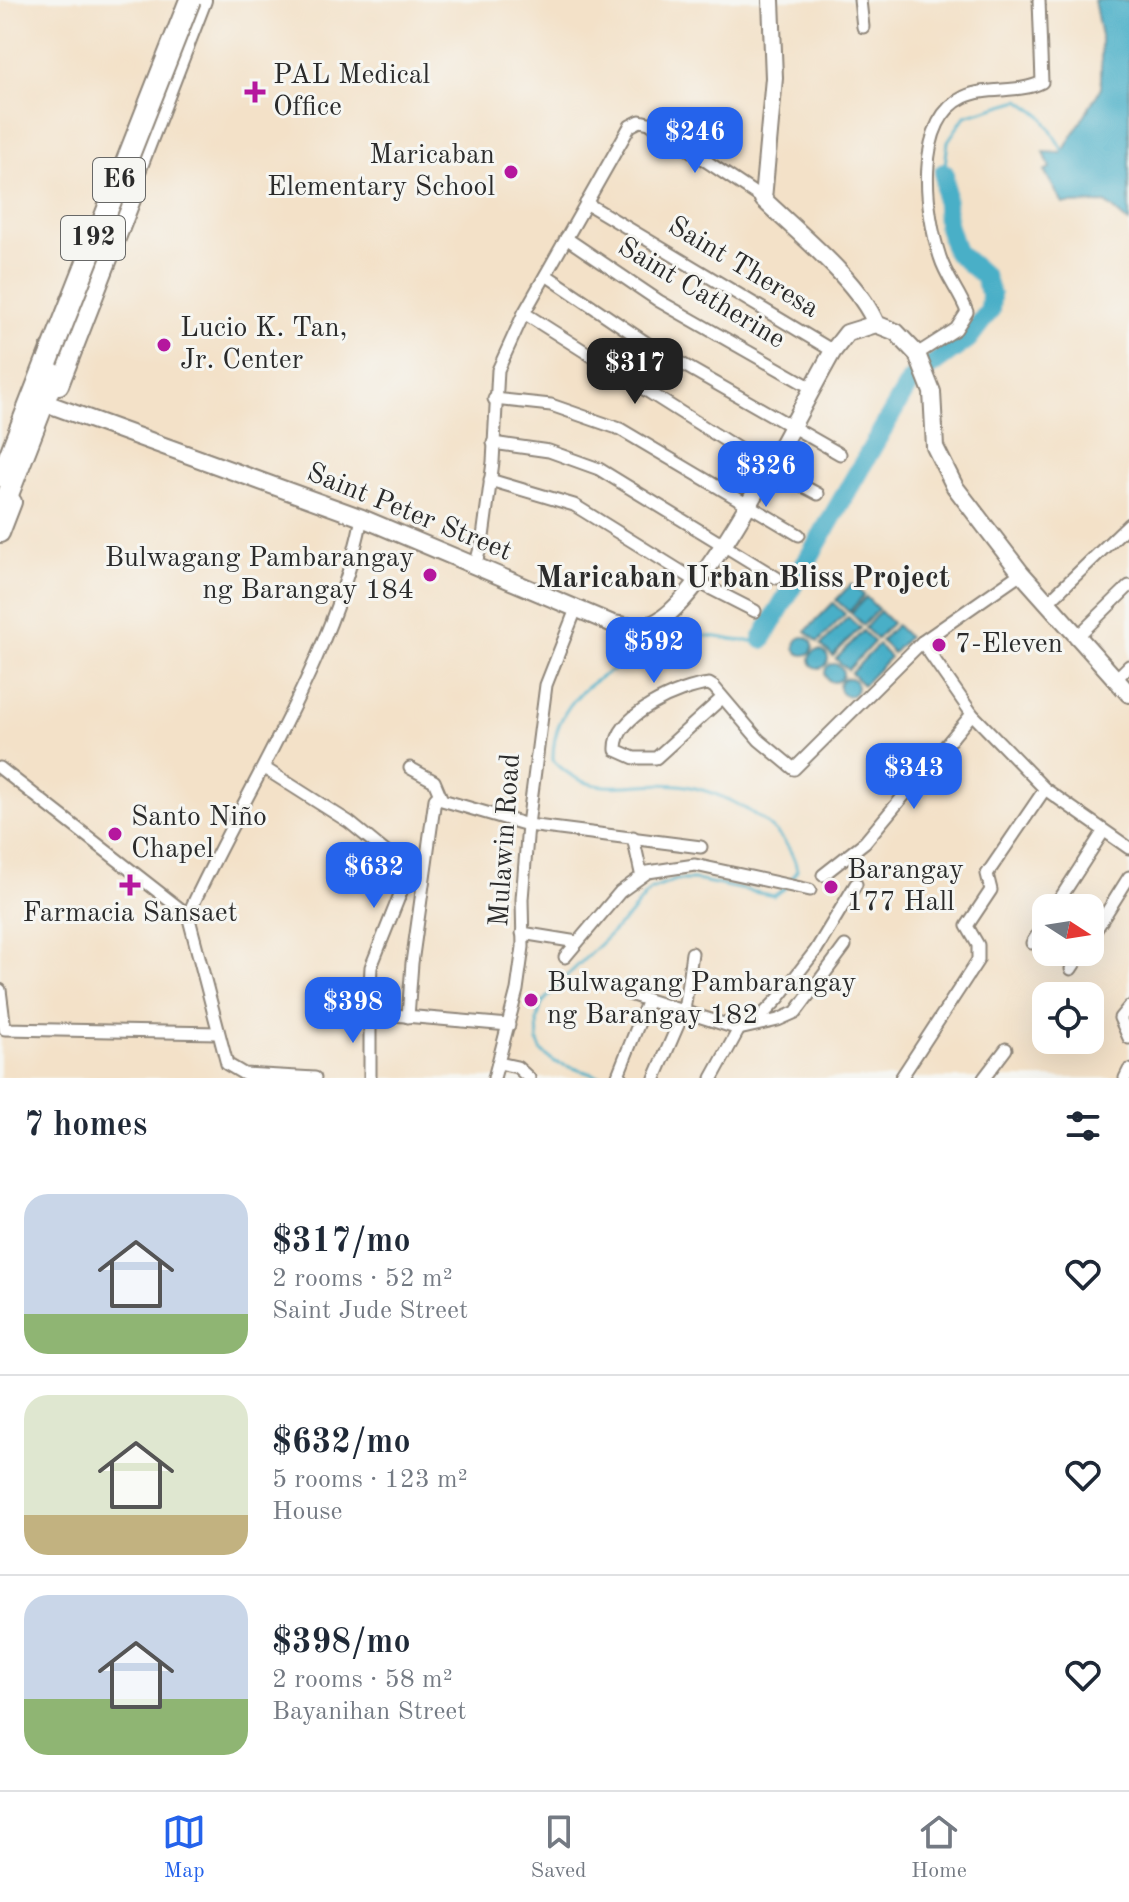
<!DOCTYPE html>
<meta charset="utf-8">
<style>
:root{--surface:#fff;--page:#f2f2f3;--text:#1f2937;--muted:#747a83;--line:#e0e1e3;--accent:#2563eb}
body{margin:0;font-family:"Old Standard TT",serif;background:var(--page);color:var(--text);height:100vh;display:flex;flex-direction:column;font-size:30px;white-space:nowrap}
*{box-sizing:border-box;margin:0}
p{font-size:26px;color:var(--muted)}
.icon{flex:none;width:44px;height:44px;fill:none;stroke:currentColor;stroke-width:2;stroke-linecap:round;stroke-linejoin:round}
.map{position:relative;height:1078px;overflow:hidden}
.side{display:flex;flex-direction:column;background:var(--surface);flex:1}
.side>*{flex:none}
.needle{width:52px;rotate:102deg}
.controls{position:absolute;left:1032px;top:894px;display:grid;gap:16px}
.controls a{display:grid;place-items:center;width:72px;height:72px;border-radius:16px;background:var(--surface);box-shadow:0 8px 32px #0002;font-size:40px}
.price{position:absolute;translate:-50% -68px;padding:0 18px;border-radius:16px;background:var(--accent);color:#fff;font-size:26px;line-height:52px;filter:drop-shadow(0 2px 4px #0008)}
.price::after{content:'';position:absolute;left:50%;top:48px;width:24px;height:18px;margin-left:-12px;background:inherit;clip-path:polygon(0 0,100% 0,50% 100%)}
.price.on{background:#222;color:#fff}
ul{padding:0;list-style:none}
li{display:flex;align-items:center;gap:24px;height:200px;padding:0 24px}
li+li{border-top:2px solid var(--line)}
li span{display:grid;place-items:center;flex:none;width:224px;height:160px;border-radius:24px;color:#555}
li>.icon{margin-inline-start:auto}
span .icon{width:96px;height:96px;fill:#fffc;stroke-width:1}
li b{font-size:34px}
h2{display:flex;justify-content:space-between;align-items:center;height:96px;padding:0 24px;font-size:34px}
.menu{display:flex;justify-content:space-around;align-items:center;height:112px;border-top:2px solid var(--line);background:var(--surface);font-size:22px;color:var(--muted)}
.menu a{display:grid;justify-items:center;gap:4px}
.menu .on{color:var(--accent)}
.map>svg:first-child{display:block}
.water{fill:#48afc7;stroke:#3a6d79;stroke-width:2}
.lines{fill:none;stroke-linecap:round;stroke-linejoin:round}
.stream{stroke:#48afc7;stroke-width:3}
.river{stroke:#48afc7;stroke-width:20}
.street-casing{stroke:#8f867a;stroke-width:15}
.secondary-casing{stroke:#8f867a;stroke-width:20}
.primary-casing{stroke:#8f867a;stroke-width:22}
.highway-casing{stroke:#8f867a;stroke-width:24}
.street{stroke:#fff;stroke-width:11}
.secondary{stroke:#fff;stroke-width:16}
.primary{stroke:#fff;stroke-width:18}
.highway{stroke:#fff;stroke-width:20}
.highway-bridge-casing{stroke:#8f867a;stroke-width:24;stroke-linecap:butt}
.highway-bridge{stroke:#fff;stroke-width:20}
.poi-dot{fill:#b5179e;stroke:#f6f6f2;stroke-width:3}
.labels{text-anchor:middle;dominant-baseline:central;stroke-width:6;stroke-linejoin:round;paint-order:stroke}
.shield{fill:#f6f6f2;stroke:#686867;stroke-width:2}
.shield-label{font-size:26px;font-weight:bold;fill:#2b2b2b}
.poi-label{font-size:28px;fill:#2b2b2b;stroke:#f6f6f2;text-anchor:start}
.street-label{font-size:28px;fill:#2b2b2b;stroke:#f6f6f2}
.neighbourhood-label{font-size:30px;font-weight:bold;fill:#2b2b2b;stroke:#f6f6f2}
</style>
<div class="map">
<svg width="1129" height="1078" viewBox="0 0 1129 1078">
<rect width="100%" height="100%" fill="#f6f6f2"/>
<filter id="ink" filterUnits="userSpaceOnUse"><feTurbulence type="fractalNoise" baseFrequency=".0125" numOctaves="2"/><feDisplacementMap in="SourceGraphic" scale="16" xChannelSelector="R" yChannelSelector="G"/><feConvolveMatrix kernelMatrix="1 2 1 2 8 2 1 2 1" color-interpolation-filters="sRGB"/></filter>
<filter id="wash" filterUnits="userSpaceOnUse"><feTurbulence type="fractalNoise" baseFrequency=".006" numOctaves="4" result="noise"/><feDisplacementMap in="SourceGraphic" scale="32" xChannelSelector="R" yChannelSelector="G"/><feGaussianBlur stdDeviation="1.8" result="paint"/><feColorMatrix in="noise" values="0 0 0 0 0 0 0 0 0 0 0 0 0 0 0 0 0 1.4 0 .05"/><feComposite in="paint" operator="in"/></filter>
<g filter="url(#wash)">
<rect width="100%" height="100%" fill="#f3e1c8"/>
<g class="water">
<polygon points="1094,0 1129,0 1129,223 1106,203 1063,204 1044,171 1050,168 1044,152 1062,153 1101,88 1101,36"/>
<polygon points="851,584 864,595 849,612 836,600"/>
<polygon points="866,597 878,609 863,625 851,613"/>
<polygon points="833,603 845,614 818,642 806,631"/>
<polygon points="880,611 892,623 877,639 865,628"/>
<polygon points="848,617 860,628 833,656 821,645"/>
<polygon points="896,625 908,637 893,653 881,641"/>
<polygon points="863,631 874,642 848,670 836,659"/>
<circle cx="804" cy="646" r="9"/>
<polygon points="878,645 890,657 863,685 851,673"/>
<circle cx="819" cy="659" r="9"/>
<circle cx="834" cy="673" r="9"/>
<circle cx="848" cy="687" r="9"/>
</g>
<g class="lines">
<g class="stream">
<polyline points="944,173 948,141 965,116 1020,100 1042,116 1065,154"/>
<path d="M762,639C741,646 718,633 695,636C679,638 663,647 648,653C599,673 552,701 553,760C595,805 635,777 686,786C727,794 789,825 797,870L789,882"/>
<polyline points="604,1078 555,1062 542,1052 538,1042 537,1020 542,1003 570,973 629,916 650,890 676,880 696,880 774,896 785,888"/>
</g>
<polyline class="river" points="762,639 911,380 968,339 990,310 991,295 984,276 956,252 947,224 944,173"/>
</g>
</g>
<g filter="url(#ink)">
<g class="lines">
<g class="street-casing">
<g id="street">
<polyline points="860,0 863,27"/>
<polyline points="586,203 833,351"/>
<polyline points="566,238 659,301 812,388"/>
<polyline points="546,275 654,348 840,454"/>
<polyline points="524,313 767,467 818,494"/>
<path d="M917,354L956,329L967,312C960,293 946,277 940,257C926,215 913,121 964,97C988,86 1019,94 1042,82L1039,0"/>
<polyline points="494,399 551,405 620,429 799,535"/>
<polyline points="493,443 549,451 599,469 777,578"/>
<polyline points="490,480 574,505 698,582 755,611"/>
<polyline points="475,567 483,537 493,462 498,370 524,313 630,126 640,121 649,123 763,199"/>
<polyline points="1047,603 1129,524"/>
<polyline points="1076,638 1129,586"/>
<polyline points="922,642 972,714 1045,789 1129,848"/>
<polyline points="1115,680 1129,666"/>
<path d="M722,698L656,758H634L616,750C614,715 680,687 709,684L714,687L759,740L794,769L922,642L1021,573"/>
<polyline points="0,768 188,915 227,1064 244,1074 315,1078"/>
<polyline points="264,768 349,822 404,867 405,882 371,967 369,1006"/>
<polyline points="410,768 434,781 442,800 528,825 701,847"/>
<polyline points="633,837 641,873"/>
<polyline points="823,875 865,842 972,714"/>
<polyline points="1054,908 1103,832"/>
<path d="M188,915C248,784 333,661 362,518"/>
<polyline points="522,933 577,942"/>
<polyline points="1090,939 1129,877"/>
<polyline points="1032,943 1046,921"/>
<polyline points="565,957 620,892 648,872 695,865 810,890"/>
<polyline points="1071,969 1082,952"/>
<polyline points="0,990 5,1029 218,1033"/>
<polyline points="626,993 739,1029 778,1020 796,1012 845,946"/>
<polyline points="1129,1007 1120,1018 1129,1038"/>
<polyline points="408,1017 412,963 435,799 439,795"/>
<polyline points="753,1025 778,999 816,950 856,884"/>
<polyline points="499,1063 517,1067 529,1078"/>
<polyline points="370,1078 370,1013 509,1025"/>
<polyline points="494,1078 517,990 523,947 522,899 528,825 546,685 576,609"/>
<polyline points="622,1078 618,1075 648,1000"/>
<polyline points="655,1078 684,1011 692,953"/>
<polyline points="712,1078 739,1029"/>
<polyline points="901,1078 978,960 978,945 967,926 991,890 987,874 1045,789"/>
<polyline points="984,1078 1006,1049"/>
<polyline points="1125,1078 1129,1070"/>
</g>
</g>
<g class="secondary-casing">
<g id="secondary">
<path d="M771,0L774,78L763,199C797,232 859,281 876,324"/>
<path d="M51,405L362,518L613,624C628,626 641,630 655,623C710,595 798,411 833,351L847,333L876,324L896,332L917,354L932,392L935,447L955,487L1021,573L1129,694"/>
</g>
</g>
<g class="primary-casing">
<g id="primary">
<polyline points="59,385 132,197"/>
<polyline points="0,477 50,349"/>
<polyline points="0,533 12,502"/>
</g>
</g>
<g class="highway-casing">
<g id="highway">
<polyline points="120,210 201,0"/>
<polyline points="0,515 58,366"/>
</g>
</g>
<use href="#street" class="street"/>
<use href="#secondary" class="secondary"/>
<use href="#primary" class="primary"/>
<use href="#highway" class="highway"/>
<g class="highway-bridge-casing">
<polyline id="highway-bridge" points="48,361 190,0"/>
</g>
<use href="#highway-bridge" class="highway-bridge"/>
</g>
</g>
<g class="poi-dot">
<path d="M251 80h8v8h8v8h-8v8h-8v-8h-8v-8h8z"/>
<circle cx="511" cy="172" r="8"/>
<circle cx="164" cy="345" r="8"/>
<circle cx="430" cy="575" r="8"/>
<circle cx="939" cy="645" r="8"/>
<circle cx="115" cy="834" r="8"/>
<path d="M126 873h8v8h8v8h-8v8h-8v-8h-8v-8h8z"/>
<circle cx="831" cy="887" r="8"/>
<circle cx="531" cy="1000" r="8"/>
</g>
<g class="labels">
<g class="shield">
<rect x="93" y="158" width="52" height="44" rx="6"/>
<rect x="61" y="216" width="64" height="44" rx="6"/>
</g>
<g class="shield-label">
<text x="119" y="180">E6</text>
<text x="93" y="238">192</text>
</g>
<g class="poi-label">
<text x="273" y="76">PAL Medical<tspan x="273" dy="32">Office</tspan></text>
<text x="495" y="156" text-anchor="end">Maricaban<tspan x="495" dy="32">Elementary School</tspan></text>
<text x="180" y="329">Lucio K. Tan,<tspan x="180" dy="32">Jr. Center</tspan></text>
<text x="414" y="559" text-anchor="end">Bulwagang Pambarangay<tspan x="414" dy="32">ng Barangay 184</tspan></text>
<text x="955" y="645">7-Eleven</text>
<text x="131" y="818">Santo Niño<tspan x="131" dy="32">Chapel</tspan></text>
<text x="847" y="871">Barangay<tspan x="847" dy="32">177 Hall</tspan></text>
<text x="130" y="914" text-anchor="middle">Farmacia Sansaet</text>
<text x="547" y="984">Bulwagang Pambarangay<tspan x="547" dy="32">ng Barangay 182</tspan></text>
</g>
<g class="street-label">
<text transform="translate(743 268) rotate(31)">Saint Theresa</text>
<text transform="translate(701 294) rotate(31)">Saint Catherine</text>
<text transform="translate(409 513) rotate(22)">Saint Peter Street</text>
<text transform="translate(506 840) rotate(-86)">Mulawin Road</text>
</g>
<g class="neighbourhood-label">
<text x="743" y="579">Maricaban Urban Bliss Project</text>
</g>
</g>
</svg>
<div class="controls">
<a><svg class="needle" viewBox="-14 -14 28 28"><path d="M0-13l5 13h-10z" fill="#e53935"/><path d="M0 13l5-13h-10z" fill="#747a83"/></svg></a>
<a><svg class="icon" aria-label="locate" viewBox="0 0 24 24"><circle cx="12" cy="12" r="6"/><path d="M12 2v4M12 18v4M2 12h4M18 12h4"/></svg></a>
</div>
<b class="price" style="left:695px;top:175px">$246</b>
<b class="price on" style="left:635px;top:406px">$317</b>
<b class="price" style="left:766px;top:509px">$326</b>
<b class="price" style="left:654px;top:685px">$592</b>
<b class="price" style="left:914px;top:811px">$343</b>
<b class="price" style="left:374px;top:910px">$632</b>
<b class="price" style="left:353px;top:1045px">$398</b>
</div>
<section class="side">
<h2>7 homes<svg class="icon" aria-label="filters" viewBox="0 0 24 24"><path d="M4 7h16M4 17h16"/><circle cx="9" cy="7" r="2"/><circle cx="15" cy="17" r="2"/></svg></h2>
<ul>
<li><span style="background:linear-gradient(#c9d6e8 75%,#8fb573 0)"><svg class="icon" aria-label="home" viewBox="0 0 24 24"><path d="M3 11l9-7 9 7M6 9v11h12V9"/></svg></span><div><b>$317/mo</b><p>2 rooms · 52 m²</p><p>Saint Jude Street</p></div><svg class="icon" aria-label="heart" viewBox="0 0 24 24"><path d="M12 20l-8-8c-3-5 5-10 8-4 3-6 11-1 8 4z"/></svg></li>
<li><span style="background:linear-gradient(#dfe7d0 75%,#c2b280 0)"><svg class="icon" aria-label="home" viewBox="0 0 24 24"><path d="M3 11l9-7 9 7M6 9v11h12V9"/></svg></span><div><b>$632/mo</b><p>5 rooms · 123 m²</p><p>House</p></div><svg class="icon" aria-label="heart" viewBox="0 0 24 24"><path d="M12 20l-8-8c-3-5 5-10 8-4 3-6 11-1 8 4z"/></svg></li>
<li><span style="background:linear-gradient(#c9d6e8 65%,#8fb573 0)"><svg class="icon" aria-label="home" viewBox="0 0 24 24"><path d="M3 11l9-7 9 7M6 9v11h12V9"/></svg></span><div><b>$398/mo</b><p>2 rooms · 58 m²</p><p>Bayanihan Street</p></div><svg class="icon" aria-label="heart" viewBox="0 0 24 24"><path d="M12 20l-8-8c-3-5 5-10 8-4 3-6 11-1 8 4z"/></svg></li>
</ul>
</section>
<nav class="menu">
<a class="on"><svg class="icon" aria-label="map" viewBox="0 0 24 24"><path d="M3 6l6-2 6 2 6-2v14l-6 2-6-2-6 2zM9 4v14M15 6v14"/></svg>Map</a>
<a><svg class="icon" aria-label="saved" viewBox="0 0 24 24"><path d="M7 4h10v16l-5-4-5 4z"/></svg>Saved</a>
<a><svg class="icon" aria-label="home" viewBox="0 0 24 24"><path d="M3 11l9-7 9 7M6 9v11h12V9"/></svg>Home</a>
</nav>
